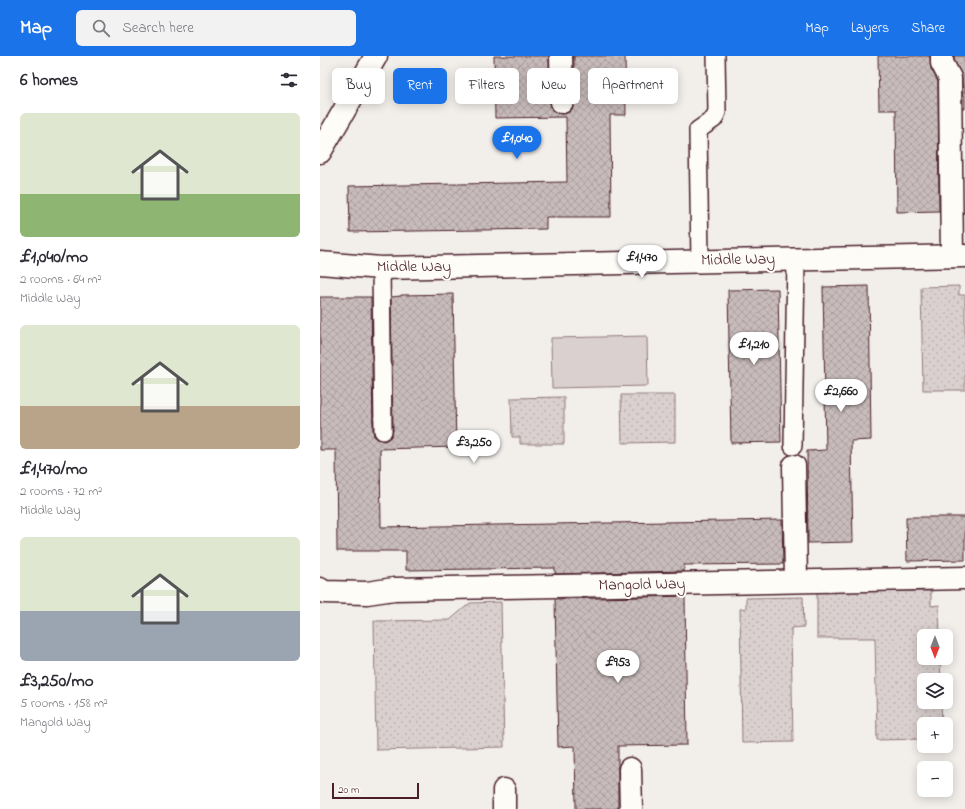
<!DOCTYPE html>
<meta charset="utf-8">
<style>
:root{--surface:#fff;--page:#f2f2f3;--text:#2b2b33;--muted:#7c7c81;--accent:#1a73e8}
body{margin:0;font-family:"Indie Flower",sans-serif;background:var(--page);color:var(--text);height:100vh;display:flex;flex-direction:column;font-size:15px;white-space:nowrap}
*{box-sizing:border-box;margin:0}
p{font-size:13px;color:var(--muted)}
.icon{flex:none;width:22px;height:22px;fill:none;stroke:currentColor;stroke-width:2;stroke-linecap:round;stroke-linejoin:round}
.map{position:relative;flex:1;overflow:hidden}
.drawer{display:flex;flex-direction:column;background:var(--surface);width:320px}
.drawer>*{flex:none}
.guide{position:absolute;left:12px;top:12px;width:380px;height:36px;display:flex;gap:8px}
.needle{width:26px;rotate:180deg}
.buttons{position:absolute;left:597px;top:573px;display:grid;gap:8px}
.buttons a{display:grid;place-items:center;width:36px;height:36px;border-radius:6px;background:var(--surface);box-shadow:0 2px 10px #0003;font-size:20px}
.scale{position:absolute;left:12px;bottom:10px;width:87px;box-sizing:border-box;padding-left:4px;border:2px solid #4a1f2b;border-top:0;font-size:11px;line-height:14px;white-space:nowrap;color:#4a1f2b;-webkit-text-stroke:3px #fdfcf7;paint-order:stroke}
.price{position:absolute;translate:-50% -34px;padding:0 9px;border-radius:14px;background:#fff;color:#222;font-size:13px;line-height:26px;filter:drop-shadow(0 1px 2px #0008)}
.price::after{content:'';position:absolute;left:50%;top:24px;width:12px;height:9px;margin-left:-6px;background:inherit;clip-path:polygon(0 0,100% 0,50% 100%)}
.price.on{background:var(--accent);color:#fff}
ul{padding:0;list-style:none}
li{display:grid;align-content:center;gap:8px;height:212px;padding:0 20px}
li span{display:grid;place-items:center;height:124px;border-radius:6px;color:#555}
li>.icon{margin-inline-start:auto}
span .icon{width:72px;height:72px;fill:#fffc;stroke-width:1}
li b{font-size:17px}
h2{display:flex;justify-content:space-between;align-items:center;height:48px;padding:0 20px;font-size:17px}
.chip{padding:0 14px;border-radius:6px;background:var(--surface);box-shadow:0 2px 10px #0003;font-size:14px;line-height:36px}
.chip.on{background:var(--accent);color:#fff}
header{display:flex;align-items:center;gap:24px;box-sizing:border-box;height:56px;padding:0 20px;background:var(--accent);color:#fff}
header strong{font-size:19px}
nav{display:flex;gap:22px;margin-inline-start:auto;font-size:14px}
.search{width:280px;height:36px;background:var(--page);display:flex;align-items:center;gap:10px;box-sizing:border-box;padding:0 14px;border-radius:6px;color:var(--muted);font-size:15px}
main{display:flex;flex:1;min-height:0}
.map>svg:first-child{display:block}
.grass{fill:url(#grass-dots);stroke:#92787d}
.pitch{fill:#d9d0cf;stroke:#92787d}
.building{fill:url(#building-cross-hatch);stroke:#4a1f2b}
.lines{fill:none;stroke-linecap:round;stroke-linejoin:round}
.service-casing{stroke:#4a1f2b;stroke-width:20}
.pedestrian-casing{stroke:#4a1f2b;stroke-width:25}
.minor-casing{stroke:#4a1f2b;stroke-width:25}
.service{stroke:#fdfcf7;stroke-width:17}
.pedestrian{stroke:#fdfcf7;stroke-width:22}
.minor{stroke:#fdfcf7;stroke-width:22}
.labels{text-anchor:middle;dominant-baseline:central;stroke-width:4;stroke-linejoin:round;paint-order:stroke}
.street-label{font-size:16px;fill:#4a1f2b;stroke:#fdfcf7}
</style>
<header>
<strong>Map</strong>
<div class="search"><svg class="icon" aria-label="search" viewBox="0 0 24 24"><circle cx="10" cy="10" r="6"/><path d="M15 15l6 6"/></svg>Search here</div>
<nav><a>Map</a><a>Layers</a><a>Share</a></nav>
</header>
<main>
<section class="drawer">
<h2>6 homes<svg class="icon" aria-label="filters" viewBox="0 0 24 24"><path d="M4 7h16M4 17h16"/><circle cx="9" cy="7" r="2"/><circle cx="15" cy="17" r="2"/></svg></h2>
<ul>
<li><span style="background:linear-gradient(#dfe7d0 65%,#8fb573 0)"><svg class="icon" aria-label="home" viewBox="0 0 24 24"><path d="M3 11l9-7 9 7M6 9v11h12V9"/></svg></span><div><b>£1,040/mo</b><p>2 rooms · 64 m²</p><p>Middle Way</p></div></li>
<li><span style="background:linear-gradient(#dfe7d0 65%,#b9a48a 0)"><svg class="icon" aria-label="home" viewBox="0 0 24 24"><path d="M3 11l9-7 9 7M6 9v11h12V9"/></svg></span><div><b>£1,470/mo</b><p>2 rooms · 72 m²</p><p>Middle Way</p></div></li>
<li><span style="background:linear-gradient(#dfe7d0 60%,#9aa5b1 0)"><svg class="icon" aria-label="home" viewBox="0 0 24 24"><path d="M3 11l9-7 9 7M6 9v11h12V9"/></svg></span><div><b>£3,250/mo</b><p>5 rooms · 158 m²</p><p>Mangold Way</p></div></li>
</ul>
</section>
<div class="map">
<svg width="645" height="753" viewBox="0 0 645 753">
<defs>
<pattern id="grass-dots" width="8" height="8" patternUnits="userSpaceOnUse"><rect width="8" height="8" fill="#d9d0cf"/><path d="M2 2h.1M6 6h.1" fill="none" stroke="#bcb2b2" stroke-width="1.8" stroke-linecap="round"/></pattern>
<pattern id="building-cross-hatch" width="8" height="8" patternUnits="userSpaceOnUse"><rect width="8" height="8" fill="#c8bbbb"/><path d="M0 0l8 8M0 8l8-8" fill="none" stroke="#ada0a1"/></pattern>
</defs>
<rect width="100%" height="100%" fill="#f2efeb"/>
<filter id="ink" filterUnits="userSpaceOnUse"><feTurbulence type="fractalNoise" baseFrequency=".025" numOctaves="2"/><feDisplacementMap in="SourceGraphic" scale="8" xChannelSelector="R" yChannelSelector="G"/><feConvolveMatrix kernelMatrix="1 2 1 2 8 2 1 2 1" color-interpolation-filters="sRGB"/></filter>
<g filter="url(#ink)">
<g class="grass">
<polygon points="639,230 639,239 645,239 645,334 603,334 601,231"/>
<polygon points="301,339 355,339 355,386 302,387"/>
<polygon points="244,341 244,388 200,388 200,381 192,381 191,342"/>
<polygon points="611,535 611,550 619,549 620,580 604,580 604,602 620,602 621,624 604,624 604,646 621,646 622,668 604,668 604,683 557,684 555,582 497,582 497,536"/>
<polygon points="483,541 484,571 471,572 473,686 422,687 420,553 426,552 426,542"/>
<polygon points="181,546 184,691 56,694 54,565 130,564 150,547"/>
</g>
<polygon class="pitch" points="327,280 328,330 232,332 231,282"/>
<g class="building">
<polygon points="174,0 229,0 230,47 232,53 236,57 242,58 249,56 253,52 254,46 254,0 305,0 306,59 290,59 291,161 226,161 226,173 30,176 29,130 247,126 246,61 175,62"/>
<polygon points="558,0 610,0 611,13 618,25 619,155 577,156 576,54 559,54"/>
<polygon points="634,0 645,0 645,53 643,53 642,22 634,4"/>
<polygon points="549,230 551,384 531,385 533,486 488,487 487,395 506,394 503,231"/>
<polygon points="458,233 461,386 411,387 408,234"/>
<polygon points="133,238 136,391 60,393 61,471 462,464 463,508 364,509 364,515 235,518 235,512 86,514 86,495 17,495 16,394 0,394 0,241 51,241 53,375 54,380 58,383 64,385 68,383 71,380 73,375 71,241 81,240 81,239"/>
<polygon points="586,461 645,461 645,504 587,505"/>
<polygon points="365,540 367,689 298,690 298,753 256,753 255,690 238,691 235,543"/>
</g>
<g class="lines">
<g class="service-casing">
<g id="service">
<polyline points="380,205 378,74 394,63 397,56 396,0"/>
<polyline points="61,212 63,375"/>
<polyline points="473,390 476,204"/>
</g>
</g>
<g class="pedestrian-casing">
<g id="pedestrian">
<polyline points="241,0 242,46"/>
<polyline points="622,0 622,7 630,22 632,200"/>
<polyline points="474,410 476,524"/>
<path d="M0,533L4,536L47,537L74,533C264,531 455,525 645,522"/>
<polyline points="310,713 311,753"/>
</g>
</g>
<g class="minor-casing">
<g id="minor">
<polyline points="0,96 56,0"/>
<polyline points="0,207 61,212 645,200"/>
<polyline points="184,734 184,753"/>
</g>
</g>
<use href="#service" class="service"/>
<use href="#pedestrian" class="pedestrian"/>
<use href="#minor" class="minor"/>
</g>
</g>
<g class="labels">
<g class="street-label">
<text transform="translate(418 204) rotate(-1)">Middle Way</text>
<text x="94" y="211">Middle Way</text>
<text transform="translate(322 529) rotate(-1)">Mangold Way</text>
</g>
</g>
</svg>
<div class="buttons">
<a><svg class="needle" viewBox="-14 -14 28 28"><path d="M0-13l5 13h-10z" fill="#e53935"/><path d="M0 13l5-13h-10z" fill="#7c7c81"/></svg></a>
<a><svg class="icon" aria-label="layers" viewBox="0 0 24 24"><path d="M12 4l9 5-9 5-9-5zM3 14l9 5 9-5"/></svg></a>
<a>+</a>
<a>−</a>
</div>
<div class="scale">20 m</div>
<b class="price on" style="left:197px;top:104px">£1,040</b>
<b class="price" style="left:322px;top:223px">£1,470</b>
<b class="price" style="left:434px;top:310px">£1,210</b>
<b class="price" style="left:521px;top:357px">£2,660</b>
<b class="price" style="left:154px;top:408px">£3,250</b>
<b class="price" style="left:298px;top:628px">£953</b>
<div class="guide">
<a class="chip">Buy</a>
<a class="chip on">Rent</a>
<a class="chip">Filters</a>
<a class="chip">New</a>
<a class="chip">Apartment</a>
</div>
</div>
</main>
